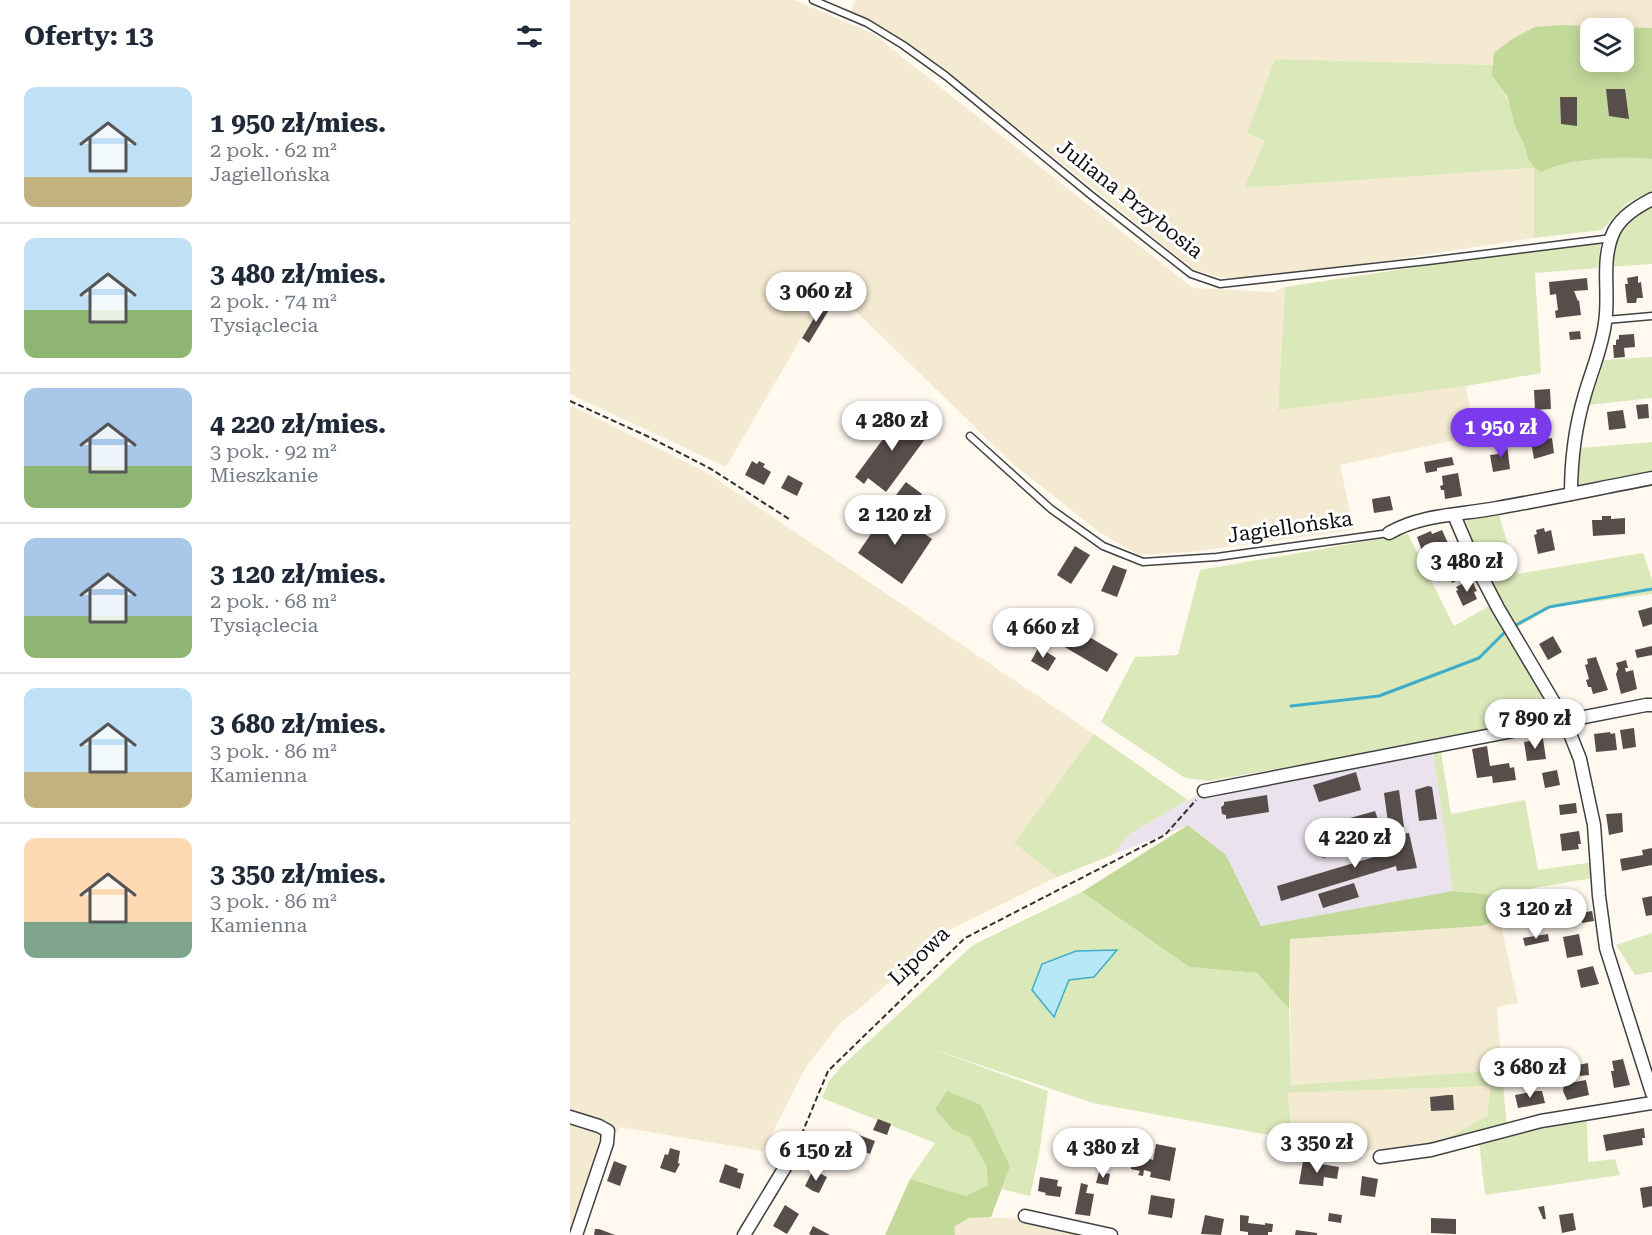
<!DOCTYPE html>
<html lang="pl">
<meta charset="utf-8">
<style>
:root{--surface:#fff;--page:#f6f6f7;--text:#1f2937;--muted:#747a83;--line:#e0e1e3;--accent:#7c3aed}
body{margin:0;font-family:"Roboto Serif",serif;background:var(--page);color:var(--text);height:100vh;display:flex;flex-direction:column;font-size:22px;white-space:nowrap}
*{box-sizing:border-box;margin:0}
p{font-size:20px;color:var(--muted)}
.icon{flex:none;width:33px;height:33px;fill:none;stroke:currentColor;stroke-width:2;stroke-linecap:round;stroke-linejoin:round}
.map{position:relative;flex:1;overflow:hidden}
.side{display:flex;flex-direction:column;background:var(--surface);width:570px}
.side>*{flex:none}
.fabs{position:absolute;left:1010px;top:18px;display:grid;gap:12px}
.fabs a{display:grid;place-items:center;width:54px;height:54px;border-radius:12px;background:var(--surface);box-shadow:0 3px 15px #0003;font-size:30px}
.price{position:absolute;translate:-50% -51px;padding:0 14px;border-radius:21px;background:#fff;color:#222;font-size:20px;line-height:39px;filter:drop-shadow(0 2px 3px #0008)}
.price::after{content:'';position:absolute;left:50%;top:36px;width:18px;height:14px;margin-left:-9px;background:inherit;clip-path:polygon(0 0,100% 0,50% 100%)}
.price.on{background:var(--accent);color:#fff}
ul{padding:0;list-style:none}
li{display:flex;align-items:center;gap:18px;height:150px;padding:0 24px}
li+li{border-top:2px solid var(--line)}
li span{display:grid;place-items:center;flex:none;width:168px;height:120px;border-radius:12px;color:#555}
li>.icon{margin-inline-start:auto}
span .icon{width:72px;height:72px;fill:#fffc;stroke-width:1}
li b{font-size:26px}
h2{display:flex;justify-content:space-between;align-items:center;height:72px;padding:0 24px;font-size:26px}
main{display:flex;flex:1;min-height:0}
.map>svg:first-child{display:block}
.industrial{fill:#eae3ed}
.farmland{fill:#f4ead1}
.green{fill:#dbe8ba}
.forest{fill:#c2d99a;fill-rule:evenodd}
.water{fill:#b6e9f5;stroke:#3fadca;stroke-width:1.5}
.lines{fill:none;stroke-linecap:round;stroke-linejoin:round}
.stream{stroke:#3fadca;stroke-width:3}
.building{fill:#574d4b}
.service-casing{stroke:#414141;stroke-width:9}
.minor-casing{stroke:#414141;stroke-width:15}
.path{stroke:#303030;stroke-width:2;stroke-dasharray:6 3;stroke-linecap:butt}
.service{stroke:#fff;stroke-width:6}
.minor{stroke:#fff;stroke-width:12}
.labels{text-anchor:middle;dominant-baseline:central;stroke-width:6;stroke-linejoin:round;paint-order:stroke}
.street-label{font-size:21px;fill:#0e0e0e;stroke:#fff}
</style>
<main>
<section class="side">
<h2>Oferty: 13<svg class="icon" aria-label="filters" viewBox="0 0 24 24"><path d="M4 7h16M4 17h16"/><circle cx="9" cy="7" r="2"/><circle cx="15" cy="17" r="2"/></svg></h2>
<ul>
<li><span style="background:linear-gradient(#bfe0f5 75%,#c2b280 0)"><svg class="icon" aria-label="home" viewBox="0 0 24 24"><path d="M3 11l9-7 9 7M6 9v11h12V9"/></svg></span><div><b>1 950 zł/mies.</b><p>2 pok. · 62 m²</p><p>Jagiellońska</p></div></li>
<li><span style="background:linear-gradient(#bfe0f5 60%,#8fb573 0)"><svg class="icon" aria-label="home" viewBox="0 0 24 24"><path d="M3 11l9-7 9 7M6 9v11h12V9"/></svg></span><div><b>3 480 zł/mies.</b><p>2 pok. · 74 m²</p><p>Tysiąclecia</p></div></li>
<li><span style="background:linear-gradient(#a9c7e8 65%,#8fb573 0)"><svg class="icon" aria-label="home" viewBox="0 0 24 24"><path d="M3 11l9-7 9 7M6 9v11h12V9"/></svg></span><div><b>4 220 zł/mies.</b><p>3 pok. · 92 m²</p><p>Mieszkanie</p></div></li>
<li><span style="background:linear-gradient(#a9c7e8 65%,#8fb573 0)"><svg class="icon" aria-label="home" viewBox="0 0 24 24"><path d="M3 11l9-7 9 7M6 9v11h12V9"/></svg></span><div><b>3 120 zł/mies.</b><p>2 pok. · 68 m²</p><p>Tysiąclecia</p></div></li>
<li><span style="background:linear-gradient(#bfe0f5 70%,#c2b280 0)"><svg class="icon" aria-label="home" viewBox="0 0 24 24"><path d="M3 11l9-7 9 7M6 9v11h12V9"/></svg></span><div><b>3 680 zł/mies.</b><p>3 pok. · 86 m²</p><p>Kamienna</p></div></li>
<li><span style="background:linear-gradient(#ffd9b3 70%,#7fa58c 0)"><svg class="icon" aria-label="home" viewBox="0 0 24 24"><path d="M3 11l9-7 9 7M6 9v11h12V9"/></svg></span><div><b>3 350 zł/mies.</b><p>3 pok. · 86 m²</p><p>Kamienna</p></div></li>
</ul>
</section>
<div class="map">
<svg width="1082" height="1235" viewBox="0 0 1082 1235">
<rect width="100%" height="100%" fill="#fff9f0"/>
<polygon class="industrial" points="862,745 883,891 691,926 656,855 619,825 542,855 560,834 634,791"/>
<g class="farmland">
<polygon points="0,0 224,0 302,33 623,288 703,292 715,287 708,409 896,386 904,436 770,465 784,530 621,552 568,555 528,531 444,465 261,287 156,467 0,394"/>
<polygon points="286,0 1082,0 1082,28 994,25 925,53 923,65 705,59 678,133 695,141 674,188 965,168 964,238 684,281 648,277 623,269 363,60 281,11"/>
<polygon points="0,405 136,472 524,734 444,843 487,877 373,933 296,1003 271,1022 236,1067 193,1151 50,1127 48,1133 37,1121 0,1110"/>
<polygon points="930,920 948,1003 927,1007 932,1070 721,1085 719,939 911,926"/>
<polygon points="922,1086 917,1116 862,1146 791,1151 722,1139 718,1093"/>
<polygon points="0,1124 32,1134 0,1235"/>
<polygon points="409,1217 455,1219 523,1235 385,1235 383,1227 397,1218"/>
</g>
<g class="green">
<path d="M705,59L923,65L965,167L972,172C997,158 1053,156 1082,159V193L1057,203L1032,230L964,238V168L674,188L695,141L677,133Z"/>
<path d="M1082,206V264L1040,267C1048,236 1051,219 1082,206Z"/>
<polygon points="1031,239 1028,268 965,273 971,373 896,386 708,410 715,287"/>
<polygon points="1082,357 1082,398 1019,405 1034,360"/>
<polygon points="1082,442 1082,473 1005,490 1011,448"/>
<polygon points="928,512 947,574 1073,553 1082,579 1082,594 983,607 946,628 909,559 895,518"/>
<polygon points="838,534 884,626 921,605 983,712 980,720 639,781 615,778 531,722 565,657 608,655 630,570"/>
<polygon points="524,734 618,800 560,834 542,855 487,877 444,843"/>
<polygon points="863,752 871,752 881,814 955,800 968,870 1024,862 1023,878 924,895 883,891"/>
<polygon points="512,892 619,967 687,973 719,1009 721,1085 932,1070 937,1131 1017,1121 1018,1162 1045,1159 1050,1175 915,1195 909,1142 862,1146 917,1116 921,1086 718,1093 722,1139 523,1103 354,1046 478,1091 469,1154 460,1196 432,1189 440,1167 400,1137 418,1167 418,1185 396,1196 340,1179 365,1143 252,1098 259,1081 272,1066 403,945"/>
<polygon points="1082,933 1082,972 1065,975 1046,945"/>
</g>
<g class="forest">
<path d="M994,25L1082,28V159C1054,156 997,158 972,172L965,168L958,159L955,146L945,126L937,96L922,75L924,53L942,39L965,27ZM1020,28H1053V62H1020Z"/>
<polygon points="618,825 656,855 691,926 883,891 924,895 930,920 911,926 720,939 719,1009 687,973 619,967 512,892"/>
<polygon points="377,1091 411,1105 440,1167 421,1217 398,1218 384,1227 385,1235 315,1235 340,1179 396,1196 418,1185 417,1167 400,1137 383,1130 365,1109"/>
</g>
<polygon class="water" points="547,950 524,977 499,980 484,1017 462,990 472,964 506,951"/>
<g class="lines">
<g class="stream">
<polyline points="946,625 979,607 1082,589"/>
<polyline points="721,706 809,696 909,658 934,633"/>
</g>
</g>
<g class="building">
<polygon points="1036,89 1055,89 1059,119 1039,116"/>
<polygon points="990,97 1007,97 1007,126 991,124"/>
<polygon points="1068,276 1068,283 1071,282 1073,298 1067,298 1066,303 1057,303 1055,284 1058,284 1057,278"/>
<polygon points="1017,278 1018,290 1004,291 1008,301 1009,300 1011,315 986,318 985,311 988,310 986,294 980,295 979,282"/>
<polygon points="253,303 260,308 239,343 232,338"/>
<polygon points="1010,331 1011,339 1000,340 999,332"/>
<polygon points="1064,334 1065,347 1054,348 1055,357 1044,358 1043,345 1046,345 1046,340 1049,339 1049,335"/>
<polygon points="980,389 981,409 965,410 964,390"/>
<polygon points="1078,404 1079,418 1068,419 1066,405"/>
<polygon points="1053,410 1056,428 1039,430 1037,412"/>
<polygon points="936,412 938,425 918,427 917,414"/>
<polygon points="331,415 358,435 316,492 298,478 294,484 285,477 313,439 300,430 306,420 320,428"/>
<polygon points="982,438 984,453 964,459 961,441"/>
<polygon points="937,445 940,469 923,472 920,455 928,454 927,446"/>
<polygon points="882,457 884,465 867,468 867,471 856,473 854,462"/>
<polygon points="182,461 187,464 189,461 195,464 193,467 201,472 194,485 175,475"/>
<polygon points="888,473 892,496 875,499 874,490 871,490 870,486 873,485 872,476"/>
<polygon points="218,475 233,483 227,496 211,488"/>
<polygon points="336,482 352,494 342,508 326,495"/>
<polygon points="820,496 823,510 804,513 802,499"/>
<polygon points="318,509 362,539 332,584 288,553"/>
<polygon points="1032,516 1041,516 1041,519 1055,518 1055,534 1023,536 1022,520 1032,520"/>
<polygon points="974,528 975,532 981,530 985,550 968,554 964,535 967,534 966,530"/>
<polygon points="872,530 878,543 862,551 860,547 852,551 847,537 861,531 862,534"/>
<polygon points="505,546 520,555 501,584 487,575"/>
<polygon points="887,558 896,576 882,583 874,565"/>
<polygon points="543,565 557,570 547,597 531,591"/>
<polygon points="898,581 900,584 903,583 907,591 904,592 907,599 893,606 886,591 888,590 886,587"/>
<polygon points="1082,607 1082,624 1073,627 1068,611"/>
<polygon points="504,628 548,654 537,672 493,646"/>
<polygon points="983,636 992,652 978,660 969,644"/>
<polygon points="1082,646 1082,655 1067,658 1065,650"/>
<polygon points="469,647 486,658 478,671 461,661"/>
<polygon points="1026,657 1038,690 1023,694 1021,687 1018,687 1016,680 1019,679 1015,665 1018,664 1017,659"/>
<polygon points="1056,660 1058,668 1055,668 1056,672 1063,670 1067,689 1051,694 1046,674 1048,669 1046,663"/>
<polygon points="1064,728 1066,747 1053,749 1050,730"/>
<polygon points="1040,732 1041,734 1045,733 1047,750 1026,752 1024,734"/>
<polygon points="973,739 976,759 957,761 954,742"/>
<polygon points="917,746 920,766 939,763 940,768 944,767 946,780 923,783 922,776 907,778 902,749"/>
<polygon points="987,770 990,785 975,788 972,773"/>
<polygon points="786,772 791,790 749,802 743,785"/>
<polygon points="858,786 862,787 867,819 849,821 845,790"/>
<polygon points="829,790 834,827 819,830 814,793"/>
<polygon points="697,795 699,812 656,819 656,815 652,814 651,807 654,805 654,802"/>
<polygon points="1006,803 1007,813 990,815 989,805"/>
<polygon points="805,811 815,840 753,858 751,852 745,853 741,838 746,836 741,829"/>
<polygon points="1052,813 1053,832 1039,835 1036,814"/>
<polygon points="1009,831 1011,844 1008,844 1009,849 992,851 990,834"/>
<polygon points="839,833 847,868 827,871 826,866 711,901 707,886 824,851 821,851 819,836"/>
<polygon points="1082,848 1082,865 1052,871 1050,859 1073,855 1072,850"/>
<polygon points="784,883 789,897 753,908 748,894"/>
<polygon points="1082,896 1082,915 1076,916 1072,898"/>
<polygon points="957,907 961,923 944,927 941,910"/>
<polygon points="1022,911 1024,921 1012,923 1010,913"/>
<polygon points="978,934 979,941 955,946 953,938"/>
<polygon points="1009,934 1013,955 997,958 993,937"/>
<polygon points="1023,966 1029,984 1011,988 1007,970"/>
<polygon points="1053,1059 1060,1085 1044,1088 1041,1071 1044,1071 1042,1061"/>
<polygon points="1018,1063 1019,1075 1010,1076 1008,1065"/>
<polygon points="1016,1080 1019,1095 997,1100 993,1091 994,1084"/>
<polygon points="966,1091 972,1091 975,1103 948,1108 945,1095"/>
<polygon points="878,1095 883,1095 884,1110 861,1111 860,1097"/>
<polygon points="308,1119 321,1124 317,1135 303,1130"/>
<polygon points="1074,1128 1075,1138 1072,1138 1073,1145 1036,1151 1033,1135"/>
<polygon points="286,1134 305,1141 300,1154 281,1147"/>
<polygon points="586,1144 606,1148 600,1181 580,1177 581,1172 574,1170 573,1176 568,1175 570,1171 561,1169 565,1148 578,1150 577,1158 583,1160"/>
<polygon points="100,1148 110,1151 108,1163 110,1164 105,1173 90,1168 95,1154 98,1155"/>
<polygon points="44,1161 57,1166 50,1186 37,1181"/>
<polygon points="733,1161 769,1167 767,1179 754,1177 753,1186 729,1184"/>
<polygon points="155,1164 168,1169 167,1172 174,1174 170,1189 149,1182"/>
<polygon points="243,1170 257,1177 249,1193 243,1191 235,1186"/>
<polygon points="529,1172 540,1174 538,1185 526,1183"/>
<polygon points="792,1176 808,1179 805,1197 790,1195"/>
<polygon points="470,1177 488,1180 487,1186 492,1187 490,1197 475,1195 476,1193 468,1191"/>
<polygon points="511,1183 518,1185 516,1193 524,1194 520,1216 505,1214"/>
<polygon points="1082,1186 1082,1206 1073,1208 1070,1188"/>
<polygon points="581,1195 605,1199 602,1218 578,1214"/>
<polygon points="215,1205 229,1214 217,1234 203,1226"/>
<polygon points="974,1206 976,1219 973,1219 968,1207"/>
<polygon points="759,1213 772,1215 771,1223 758,1221"/>
<polygon points="1003,1213 1006,1230 992,1233 989,1215"/>
<polygon points="635,1215 654,1219 651,1235 631,1234"/>
<polygon points="670,1215 679,1216 678,1223 695,1225 695,1223 703,1224 702,1232 698,1232 698,1235 678,1235 678,1232 670,1231"/>
<polygon points="861,1218 886,1219 886,1234 861,1233"/>
<polygon points="243,1226 260,1235 241,1235 239,1234"/>
<polygon points="25,1229 29,1229 45,1235 24,1235"/>
<polygon points="726,1230 747,1233 747,1235 725,1235"/>
</g>
<g class="lines">
<g class="service-casing">
<g id="service">
<polyline points="243,0 297,23 333,45 376,76 522,196 621,274 650,284 858,261 1042,238"/>
<polyline points="1036,320 1082,316"/>
<polyline points="400,436 481,509 533,546 573,562 647,557 819,533"/>
</g>
</g>
<g class="minor-casing">
<g id="minor">
<path d="M1001,494C1001,459 1005,427 1015,394C1022,370 1032,347 1035,323C1040,292 1030,261 1044,231C1052,216 1067,207 1082,199"/>
<polyline points="884,515 904,562 928,608 995,721 1010,759 1024,825 1029,896 1036,948 1082,1093"/>
<path d="M819,533C852,514 890,515 927,508C979,499 1030,488 1082,478"/>
<polyline points="634,791 1076,705 1082,705"/>
<polyline points="0,1117 29,1126 38,1131 37,1143 6,1235"/>
<polyline points="810,1157 861,1150 971,1121 1082,1103"/>
<polyline points="455,1216 541,1235"/>
<polyline points="174,1235 223,1154"/>
</g>
</g>
<g class="path">
<polyline points="0,401 77,436 141,469 219,519"/>
<polyline points="228,1143 258,1071 395,938 595,835 626,800"/>
</g>
<use href="#service" class="service"/>
<use href="#minor" class="minor"/>
</g>
<g class="labels">
<g class="street-label">
<text transform="translate(560 199) rotate(38)">Juliana Przybosia</text>
<text transform="translate(720 527) rotate(-8)">Jagiellońska</text>
<text transform="translate(349 956) rotate(-44)">Lipowa</text>
</g>
</g>
</svg>
<div class="fabs">
<a><svg class="icon" aria-label="layers" viewBox="0 0 24 24"><path d="M12 4l9 5-9 5-9-5zM3 14l9 5 9-5"/></svg></a>
</div>
<b class="price" style="left:246px;top:323px">3 060 zł</b>
<b class="price" style="left:322px;top:452px">4 280 zł</b>
<b class="price on" style="left:931px;top:459px">1 950 zł</b>
<b class="price" style="left:325px;top:546px">2 120 zł</b>
<b class="price" style="left:897px;top:593px">3 480 zł</b>
<b class="price" style="left:473px;top:659px">4 660 zł</b>
<b class="price" style="left:965px;top:750px">7 890 zł</b>
<b class="price" style="left:785px;top:869px">4 220 zł</b>
<b class="price" style="left:966px;top:940px">3 120 zł</b>
<b class="price" style="left:960px;top:1099px">3 680 zł</b>
<b class="price" style="left:747px;top:1174px">3 350 zł</b>
<b class="price" style="left:533px;top:1179px">4 380 zł</b>
<b class="price" style="left:246px;top:1182px">6 150 zł</b>
</div>
</main>
